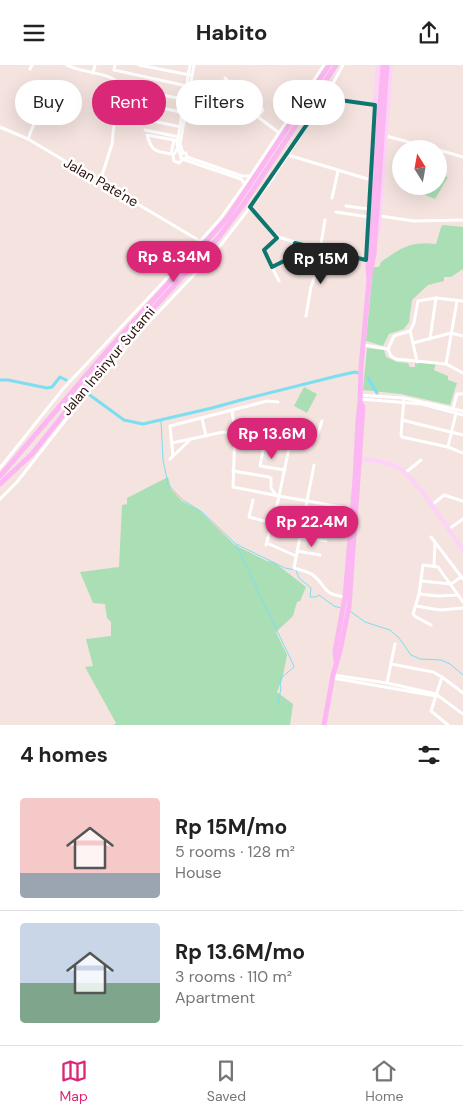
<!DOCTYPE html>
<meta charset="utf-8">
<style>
:root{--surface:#fff;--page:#f6f6f6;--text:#222;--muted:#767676;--line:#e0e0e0;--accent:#db2777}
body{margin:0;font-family:"DM Sans",sans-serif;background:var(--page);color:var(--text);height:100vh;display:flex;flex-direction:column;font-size:19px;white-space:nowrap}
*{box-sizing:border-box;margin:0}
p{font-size:16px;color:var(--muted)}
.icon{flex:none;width:28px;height:28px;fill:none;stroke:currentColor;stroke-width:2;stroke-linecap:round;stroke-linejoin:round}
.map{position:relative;height:660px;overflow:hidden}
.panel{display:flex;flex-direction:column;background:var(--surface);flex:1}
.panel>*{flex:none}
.hud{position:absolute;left:15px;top:15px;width:434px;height:45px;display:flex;gap:10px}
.needle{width:32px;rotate:349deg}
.buttons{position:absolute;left:392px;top:75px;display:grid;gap:10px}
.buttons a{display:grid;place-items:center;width:55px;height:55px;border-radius:50%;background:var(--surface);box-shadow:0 5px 20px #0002;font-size:25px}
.price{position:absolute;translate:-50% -42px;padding:0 11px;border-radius:18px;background:var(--accent);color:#fff;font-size:16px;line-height:32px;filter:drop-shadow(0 1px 2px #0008)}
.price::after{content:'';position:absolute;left:50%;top:30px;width:15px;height:11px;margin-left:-8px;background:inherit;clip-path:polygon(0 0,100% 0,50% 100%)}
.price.active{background:#222;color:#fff}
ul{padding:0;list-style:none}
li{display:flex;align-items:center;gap:15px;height:125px;padding:0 20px}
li+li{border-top:1px solid var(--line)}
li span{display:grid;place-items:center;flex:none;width:140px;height:100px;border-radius:5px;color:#555}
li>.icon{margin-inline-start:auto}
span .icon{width:60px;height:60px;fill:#fffc;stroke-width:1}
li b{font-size:21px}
h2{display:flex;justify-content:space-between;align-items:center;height:60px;padding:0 20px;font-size:21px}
.tag{padding:0 18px;border-radius:22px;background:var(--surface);box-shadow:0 5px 20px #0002;font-size:18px;line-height:45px}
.tag.active{background:var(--accent);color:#fff}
header{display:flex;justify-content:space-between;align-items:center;height:65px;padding:0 20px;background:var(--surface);font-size:22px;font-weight:700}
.menu{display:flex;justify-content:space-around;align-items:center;height:70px;border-top:1px solid var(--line);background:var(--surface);font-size:14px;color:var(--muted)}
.menu a{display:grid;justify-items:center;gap:2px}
.menu .active{color:var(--accent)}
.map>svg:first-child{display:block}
.green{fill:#aadfb6}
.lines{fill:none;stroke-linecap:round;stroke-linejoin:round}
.stream{stroke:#7cdef1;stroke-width:1}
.canal{stroke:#7cdef1;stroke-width:3}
.minor{stroke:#fff;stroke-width:3}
.major{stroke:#fdd4f7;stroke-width:4.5}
.highway{stroke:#fcb7f2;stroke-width:5}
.marked{fill:none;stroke:#0f766e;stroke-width:4;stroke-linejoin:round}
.labels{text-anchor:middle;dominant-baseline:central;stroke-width:5;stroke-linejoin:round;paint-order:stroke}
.street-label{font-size:14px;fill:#2d100b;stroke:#fff}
</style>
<header><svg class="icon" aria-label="menu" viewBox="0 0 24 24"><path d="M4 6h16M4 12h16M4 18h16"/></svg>Habito<svg class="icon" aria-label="share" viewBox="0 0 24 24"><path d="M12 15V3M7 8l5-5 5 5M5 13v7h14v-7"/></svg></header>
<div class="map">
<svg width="463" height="660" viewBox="0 0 463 660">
<rect width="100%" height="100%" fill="#f4e3df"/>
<g class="green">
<polygon points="439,110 448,112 435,134 413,125 415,121 439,121"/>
<path d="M443,160L463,162V204L451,212H444V216L428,220L412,235L409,257L404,264L389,269L383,281L366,276L373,202H379L381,197C401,183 411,176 436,179L441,162Z"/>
<polygon points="367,283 384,285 386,292 397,297 408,298 410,302 415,302 415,297 436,298 434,305 448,311 448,315 457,318 450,340 401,329 363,325"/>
<polygon points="304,322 317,329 307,348 294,341"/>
<polygon points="168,412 171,424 182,436 199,445 235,480 267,496 274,497 306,522 300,536 297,537 293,551 276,567 287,590 282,615 277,627 293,639 290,660 113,660 116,658 85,602 93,601 86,574 111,571 111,557 107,553 105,539 93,538 80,507 119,502 122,440 127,439 127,433"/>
</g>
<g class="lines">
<g class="stream">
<polyline points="161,355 163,395 168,419 173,425 183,435 202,447 236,479 285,503 296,505 299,513 311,523 310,532 316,532 319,530 334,541 341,543"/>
<polyline points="236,480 293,599 294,602 281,613 280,616 281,623 278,639"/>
<polyline points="350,546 365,557 390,565 399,573 411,590 420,594 441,595 450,599 463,610"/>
</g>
<g class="canal">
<polyline points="368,313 377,328"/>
<polyline points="0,315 8,315 47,323 52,322 60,312 66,315"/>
<polyline points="87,328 124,355 143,359 212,343 241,335 337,311 355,307 358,308"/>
</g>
<g class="minor">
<path d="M67,0C80,8 112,7 118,19L112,79L100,117"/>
<polyline points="115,0 114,5 187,21"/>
<polyline points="139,0 190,10"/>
<polyline points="30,4 32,0"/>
<polyline points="93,8 95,0"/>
<path d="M225,13L240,32C249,35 258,36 263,45L258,52L278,67"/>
<polyline points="325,33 375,40"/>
<polyline points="185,48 129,36 131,24 188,35"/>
<polyline points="148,55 181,62"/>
<polyline points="0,62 28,74 200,176"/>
<polyline points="145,65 179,72"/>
<polyline points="386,71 435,84"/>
<polyline points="28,74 40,43"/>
<path d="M174,75L171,89C155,86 152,87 147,70L174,75L177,76"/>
<polyline points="177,84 173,91 174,96 179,98 183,94"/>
<polyline points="439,85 463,92"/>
<polyline points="183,88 180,79 194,0"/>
<polyline points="181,90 183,88 186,88 187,94 181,93 177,79 190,0"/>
<polyline points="288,90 371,115"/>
<polyline points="187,92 242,111 250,111"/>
<polyline points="185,95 241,114 245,119"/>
<polyline points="332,133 338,106"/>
<polyline points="346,141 369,144"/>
<polyline points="250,143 278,172 324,186 366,195"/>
<polyline points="336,147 369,152"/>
<polyline points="380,151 414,156 463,155"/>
<polyline points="278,172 264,186 279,216"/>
<polyline points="320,185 325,155"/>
<polyline points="272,202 292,192 295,178"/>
<polyline points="463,236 436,233 418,236 414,258 410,266 413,278 451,268 463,271"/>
<polyline points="306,251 311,222 324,186"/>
<polyline points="430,274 436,233"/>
<polyline points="413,278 417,297"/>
<polyline points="364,280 388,284 394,271 410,266"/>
<polyline points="388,284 391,291 396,294 446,299 463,308"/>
<polyline points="446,299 457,236"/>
<polyline points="360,330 404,333 463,346"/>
<polyline points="404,333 401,370 402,372 448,382 456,348"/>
<polyline points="360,334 422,339 463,350"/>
<polyline points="453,344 457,329 463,329"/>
<polyline points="232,345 235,367 233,422 279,431"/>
<polyline points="202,353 206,371"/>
<polyline points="402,355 463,370"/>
<polyline points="322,356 316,374 296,368 292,369 279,431 352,444"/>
<polyline points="238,366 277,355"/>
<polyline points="172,378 191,374"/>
<polyline points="264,380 260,401 285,405"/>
<polyline points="448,382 463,388"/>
<polyline points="173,391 170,361 267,336 278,337"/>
<polyline points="170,394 191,374 223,367 267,371 277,355"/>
<path d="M314,400L294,503C299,505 308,506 313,510C328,522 321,529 345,532"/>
<polyline points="0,403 63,324 167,213 220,154 245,119 324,0"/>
<polyline points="233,406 269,412 271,413 271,423 276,430"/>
<polyline points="405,408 421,395"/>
<polyline points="0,434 17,417 93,320 147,259 213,190 272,114 325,33 343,0"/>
<polyline points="253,435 249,452 272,458 279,432"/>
<polyline points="432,440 444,430 463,436"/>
<polyline points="449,464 463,454"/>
<polyline points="300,472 326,476"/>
<polyline points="431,472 463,514"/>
<polyline points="267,478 296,491"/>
<polyline points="266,480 272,458 301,467"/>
<polyline points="297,486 320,490"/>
<polyline points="434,501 435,478"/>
<polyline points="421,516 451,519 461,512"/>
<polyline points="419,529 438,531 458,530"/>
<polyline points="416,541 440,545 463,543"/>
<polyline points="431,560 416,552 413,549 419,529 423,500 438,502 463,537"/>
<polyline points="391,599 433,607 442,612 431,646 448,660"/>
<polyline points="333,610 387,618 436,629 463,649"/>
<polyline points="442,612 463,628"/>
<polyline points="333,613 436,631"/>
<polyline points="387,618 395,579"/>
</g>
<g class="major">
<polyline points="378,168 391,0"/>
<polyline points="367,184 373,70 378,0"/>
<path d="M357,393C369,395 384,396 395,401C417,411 448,465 463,485"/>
</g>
<g class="highway">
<polyline points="369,214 368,203 383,0"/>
<polyline points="0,411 101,293 228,152 329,0"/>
<polyline points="0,419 32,389 114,286 219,172 243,140 336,0"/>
<polyline points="336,596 335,586 345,532 355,415 358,355 360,337 361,302 369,215 374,189 387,0"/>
<polyline points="324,660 333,610 340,586 349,542 363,342 361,338"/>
</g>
</g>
<path class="marked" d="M325,33L375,40L366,195L295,178L292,192L272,202L264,185L277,173L250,142Z"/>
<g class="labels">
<g class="street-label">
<text transform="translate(101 117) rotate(30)">Jalan Pate'ne</text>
<text transform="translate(108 296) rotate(-50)">Jalan Insinyur Sutami</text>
</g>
</g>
</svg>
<div class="buttons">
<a><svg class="needle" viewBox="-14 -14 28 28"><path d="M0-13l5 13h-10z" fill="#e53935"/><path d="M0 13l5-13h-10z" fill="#767676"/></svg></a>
</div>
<b class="price" style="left:174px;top:218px">Rp 8.34M</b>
<b class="price active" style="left:321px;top:220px">Rp 15M</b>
<b class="price" style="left:272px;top:395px">Rp 13.6M</b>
<b class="price" style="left:312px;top:483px">Rp 22.4M</b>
<div class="hud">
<a class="tag">Buy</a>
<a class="tag active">Rent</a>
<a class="tag">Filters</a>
<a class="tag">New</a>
</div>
</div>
<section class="panel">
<h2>4 homes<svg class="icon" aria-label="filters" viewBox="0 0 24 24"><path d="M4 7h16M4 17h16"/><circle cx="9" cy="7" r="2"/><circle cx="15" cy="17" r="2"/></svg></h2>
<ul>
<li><span style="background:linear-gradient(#f6c9c9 75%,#9aa5b1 0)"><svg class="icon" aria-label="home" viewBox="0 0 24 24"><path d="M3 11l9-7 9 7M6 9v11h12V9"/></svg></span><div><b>Rp 15M/mo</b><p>5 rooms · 128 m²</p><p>House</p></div></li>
<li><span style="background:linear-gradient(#c9d6e8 60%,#7fa58c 0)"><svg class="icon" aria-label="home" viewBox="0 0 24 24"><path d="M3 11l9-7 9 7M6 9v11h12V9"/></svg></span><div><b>Rp 13.6M/mo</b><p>3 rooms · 110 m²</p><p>Apartment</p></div></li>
</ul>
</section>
<nav class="menu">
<a class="active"><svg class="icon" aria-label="map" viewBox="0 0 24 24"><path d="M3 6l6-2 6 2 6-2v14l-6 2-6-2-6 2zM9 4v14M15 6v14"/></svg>Map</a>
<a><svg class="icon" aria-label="saved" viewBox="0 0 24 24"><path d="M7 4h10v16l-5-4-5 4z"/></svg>Saved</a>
<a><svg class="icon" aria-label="home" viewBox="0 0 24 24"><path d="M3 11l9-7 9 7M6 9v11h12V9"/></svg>Home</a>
</nav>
